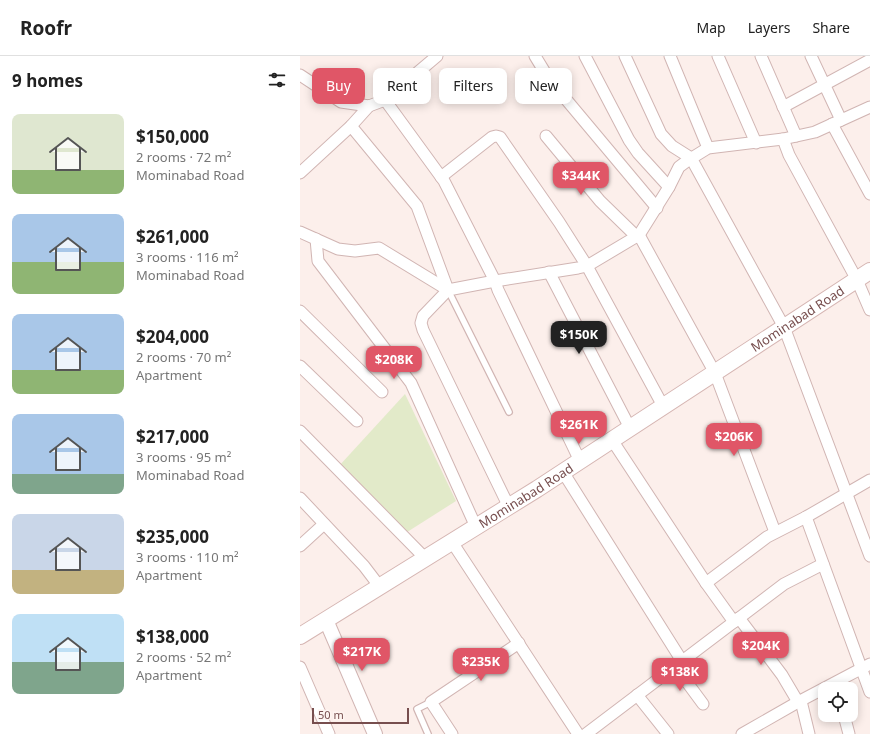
<!DOCTYPE html>
<meta charset="utf-8">
<style>
:root{--surface:#fff;--page:#f2f2f2;--text:#222;--muted:#767676;--line:#e0e0e0;--accent:#e05667}
body{margin:0;font-family:"Noto Sans",sans-serif;background:var(--page);color:var(--text);height:100vh;display:flex;flex-direction:column;font-size:15px;white-space:nowrap}
*{box-sizing:border-box;margin:0}
p{font-size:13px;color:var(--muted)}
.icon{flex:none;width:22px;height:22px;fill:none;stroke:currentColor;stroke-width:2;stroke-linecap:round;stroke-linejoin:round}
.map{position:relative;flex:1;overflow:hidden}
.panel{display:flex;flex-direction:column;background:var(--surface);width:300px}
.panel>*{flex:none}
.banner{position:absolute;left:12px;top:12px;width:380px;height:36px;display:flex;gap:8px}
.controls{position:absolute;left:518px;top:626px;display:grid;gap:8px}
.controls a{display:grid;place-items:center;width:40px;height:40px;border-radius:8px;background:var(--surface);box-shadow:0 2px 10px #0003;font-size:20px}
.scale{position:absolute;left:12px;bottom:10px;width:97px;box-sizing:border-box;padding-left:4px;border:2px solid #774e4e;border-top:0;font-size:11px;line-height:14px;white-space:nowrap;color:#774e4e;-webkit-text-stroke:3px #fef5f1;paint-order:stroke}
.price{position:absolute;translate:-50% -34px;padding:0 9px;border-radius:8px;background:var(--accent);color:#fff;font-size:13px;line-height:26px;filter:drop-shadow(0 1px 2px #0008)}
.price::after{content:'';position:absolute;left:50%;top:24px;width:12px;height:9px;margin-left:-6px;background:inherit;clip-path:polygon(0 0,100% 0,50% 100%)}
.price.current{background:#222;color:#fff}
ul{padding:0;list-style:none}
li{display:flex;align-items:center;gap:12px;height:100px;padding:0 12px}
li span{display:grid;place-items:center;flex:none;width:112px;height:80px;border-radius:8px;color:#555}
li>.icon{margin-inline-start:auto}
span .icon{width:48px;height:48px;fill:#fffc;stroke-width:1}
li b{font-size:17px}
h2{display:flex;justify-content:space-between;align-items:center;height:48px;padding:0 12px;font-size:17px}
.pill{padding:0 14px;border-radius:8px;background:var(--surface);box-shadow:0 2px 10px #0003;font-size:14px;line-height:36px}
.pill.current{background:var(--accent);color:#fff}
header{display:flex;align-items:center;gap:24px;box-sizing:border-box;height:56px;padding:0 20px;background:var(--surface);border-bottom:1px solid var(--line)}
header strong{font-size:19px}
nav{display:flex;gap:22px;margin-inline-start:auto;font-size:14px}
main{display:flex;flex:1;min-height:0}
.map>svg:first-child{display:block}
.green{fill:#e2eac9}
.lines{fill:none;stroke-linecap:round;stroke-linejoin:round}
.service-casing{stroke:#d1b5b3;stroke-width:8}
.minor-casing{stroke:#d1b5b3;stroke-width:13}
.tertiary-casing{stroke:#d1b5b3;stroke-width:16}
.secondary-casing{stroke:#d6b6b3;stroke-width:18}
.service{stroke:#fff;stroke-width:5.5}
.minor{stroke:#fff;stroke-width:11}
.tertiary{stroke:#fff;stroke-width:14}
.secondary{stroke:#fff;stroke-width:16}
.labels{text-anchor:middle;dominant-baseline:central;stroke-width:3;stroke-linejoin:round;paint-order:stroke}
.street-label{font-size:13px;fill:#774e4e;stroke:#fef5f1}
</style>
<header>
<strong>Roofr</strong>
<nav><a>Map</a><a>Layers</a><a>Share</a></nav>
</header>
<main>
<section class="panel">
<h2>9 homes<svg class="icon" aria-label="filters" viewBox="0 0 24 24"><path d="M4 7h16M4 17h16"/><circle cx="9" cy="7" r="2"/><circle cx="15" cy="17" r="2"/></svg></h2>
<ul>
<li><span style="background:linear-gradient(#dfe7d0 70%,#8fb573 0)"><svg class="icon" aria-label="home" viewBox="0 0 24 24"><path d="M3 11l9-7 9 7M6 9v11h12V9"/></svg></span><div><b>$150,000</b><p>2 rooms · 72 m²</p><p>Mominabad Road</p></div></li>
<li><span style="background:linear-gradient(#a9c7e8 60%,#8fb573 0)"><svg class="icon" aria-label="home" viewBox="0 0 24 24"><path d="M3 11l9-7 9 7M6 9v11h12V9"/></svg></span><div><b>$261,000</b><p>3 rooms · 116 m²</p><p>Mominabad Road</p></div></li>
<li><span style="background:linear-gradient(#a9c7e8 70%,#8fb573 0)"><svg class="icon" aria-label="home" viewBox="0 0 24 24"><path d="M3 11l9-7 9 7M6 9v11h12V9"/></svg></span><div><b>$204,000</b><p>2 rooms · 70 m²</p><p>Apartment</p></div></li>
<li><span style="background:linear-gradient(#a9c7e8 75%,#7fa58c 0)"><svg class="icon" aria-label="home" viewBox="0 0 24 24"><path d="M3 11l9-7 9 7M6 9v11h12V9"/></svg></span><div><b>$217,000</b><p>3 rooms · 95 m²</p><p>Mominabad Road</p></div></li>
<li><span style="background:linear-gradient(#c9d6e8 70%,#c2b280 0)"><svg class="icon" aria-label="home" viewBox="0 0 24 24"><path d="M3 11l9-7 9 7M6 9v11h12V9"/></svg></span><div><b>$235,000</b><p>3 rooms · 110 m²</p><p>Apartment</p></div></li>
<li><span style="background:linear-gradient(#bfe0f5 60%,#7fa58c 0)"><svg class="icon" aria-label="home" viewBox="0 0 24 24"><path d="M3 11l9-7 9 7M6 9v11h12V9"/></svg></span><div><b>$138,000</b><p>2 rooms · 52 m²</p><p>Apartment</p></div></li>
</ul>
</section>
<div class="map">
<svg width="570" height="678" viewBox="0 0 570 678">
<rect width="100%" height="100%" fill="#fcefeb"/>
<polygon class="green" points="105,338 156,445 104,478 39,410"/>
<g class="lines">
<g class="service-casing">
<g id="service">
<polyline points="148,234 209,356"/>
<polyline points="128,678 117,653 131,646"/>
</g>
</g>
<g class="minor-casing">
<g id="minor">
<polyline points="235,0 249,23 357,152"/>
<polyline points="285,0 329,84 338,97 369,131"/>
<polyline points="325,0 361,78 372,90 391,102 484,271 570,500"/>
<polyline points="370,0 408,92"/>
<polyline points="418,0 456,87"/>
<polyline points="461,0 496,80"/>
<polyline points="511,0 541,64"/>
<polyline points="0,19 41,46 69,50 85,44 137,0"/>
<polyline points="85,44 144,125 195,225 198,234 280,405"/>
<polyline points="483,51 570,4"/>
<polyline points="532,68 570,138"/>
<polyline points="51,70 117,150 148,234 123,260 121,267 123,274 209,451"/>
<polyline points="246,80 300,145 337,181"/>
<polyline points="483,83 489,99 557,224 570,254"/>
<polyline points="0,117 51,70 69,50"/>
<polyline points="141,121 192,81 196,80 200,81 259,166 287,210 363,350"/>
<polyline points="0,176 38,193 55,195 79,192 148,234 195,225 278,212 287,210 339,179 369,131 379,111 387,105 408,92 483,83 515,76 570,51"/>
<polyline points="339,179 415,317 475,476"/>
<polyline points="16,183 18,205 111,327 176,471"/>
<polyline points="249,216 330,372"/>
<polyline points="0,255 82,336"/>
<polyline points="0,310 57,365"/>
<polyline points="0,375 125,502"/>
<polyline points="312,384 406,527 434,566"/>
<polyline points="263,416 382,605"/>
<polyline points="0,442 64,510 80,531"/>
<polyline points="506,461 570,636"/>
<polyline points="152,486 278,678"/>
<polyline points="0,490 24,468"/>
<polyline points="406,527 467,481 506,461 570,424"/>
<polyline points="439,562 482,619 498,646"/>
<polyline points="375,610 403,648"/>
<polyline points="0,611 29,678"/>
<polyline points="337,639 368,678"/>
<polyline points="501,645 509,678"/>
<polyline points="544,659 549,678"/>
<polyline points="152,678 131,646 219,587"/>
<polyline points="286,678 484,528 523,508"/>
<polyline points="442,678 498,646 570,608"/>
</g>
</g>
<g class="tertiary-casing">
<polyline id="tertiary" points="26,564 75,678"/>
</g>
<g class="secondary-casing">
<g id="secondary">
<path id="s1" d="M0,580L237,433L570,215"/>
</g>
</g>
<use href="#service" class="service"/>
<use href="#minor" class="minor"/>
<use href="#tertiary" class="tertiary"/>
<use href="#secondary" class="secondary"/>
</g>
<g class="labels">
<g class="street-label">
<text stroke="none"><textPath href="#s1" startOffset="590">Mominabad Road</textPath></text>
<text stroke="none"><textPath href="#s1" startOffset="266">Mominabad Road</textPath></text>
</g>
</g>
</svg>
<div class="controls">
<a><svg class="icon" aria-label="locate" viewBox="0 0 24 24"><circle cx="12" cy="12" r="6"/><path d="M12 2v4M12 18v4M2 12h4M18 12h4"/></svg></a>
</div>
<div class="scale">50 m</div>
<b class="price" style="left:281px;top:140px">$344K</b>
<b class="price current" style="left:279px;top:299px">$150K</b>
<b class="price" style="left:94px;top:324px">$208K</b>
<b class="price" style="left:279px;top:389px">$261K</b>
<b class="price" style="left:434px;top:401px">$206K</b>
<b class="price" style="left:461px;top:610px">$204K</b>
<b class="price" style="left:62px;top:616px">$217K</b>
<b class="price" style="left:181px;top:626px">$235K</b>
<b class="price" style="left:380px;top:636px">$138K</b>
<div class="banner">
<a class="pill current">Buy</a>
<a class="pill">Rent</a>
<a class="pill">Filters</a>
<a class="pill">New</a>
</div>
</div>
</main>
